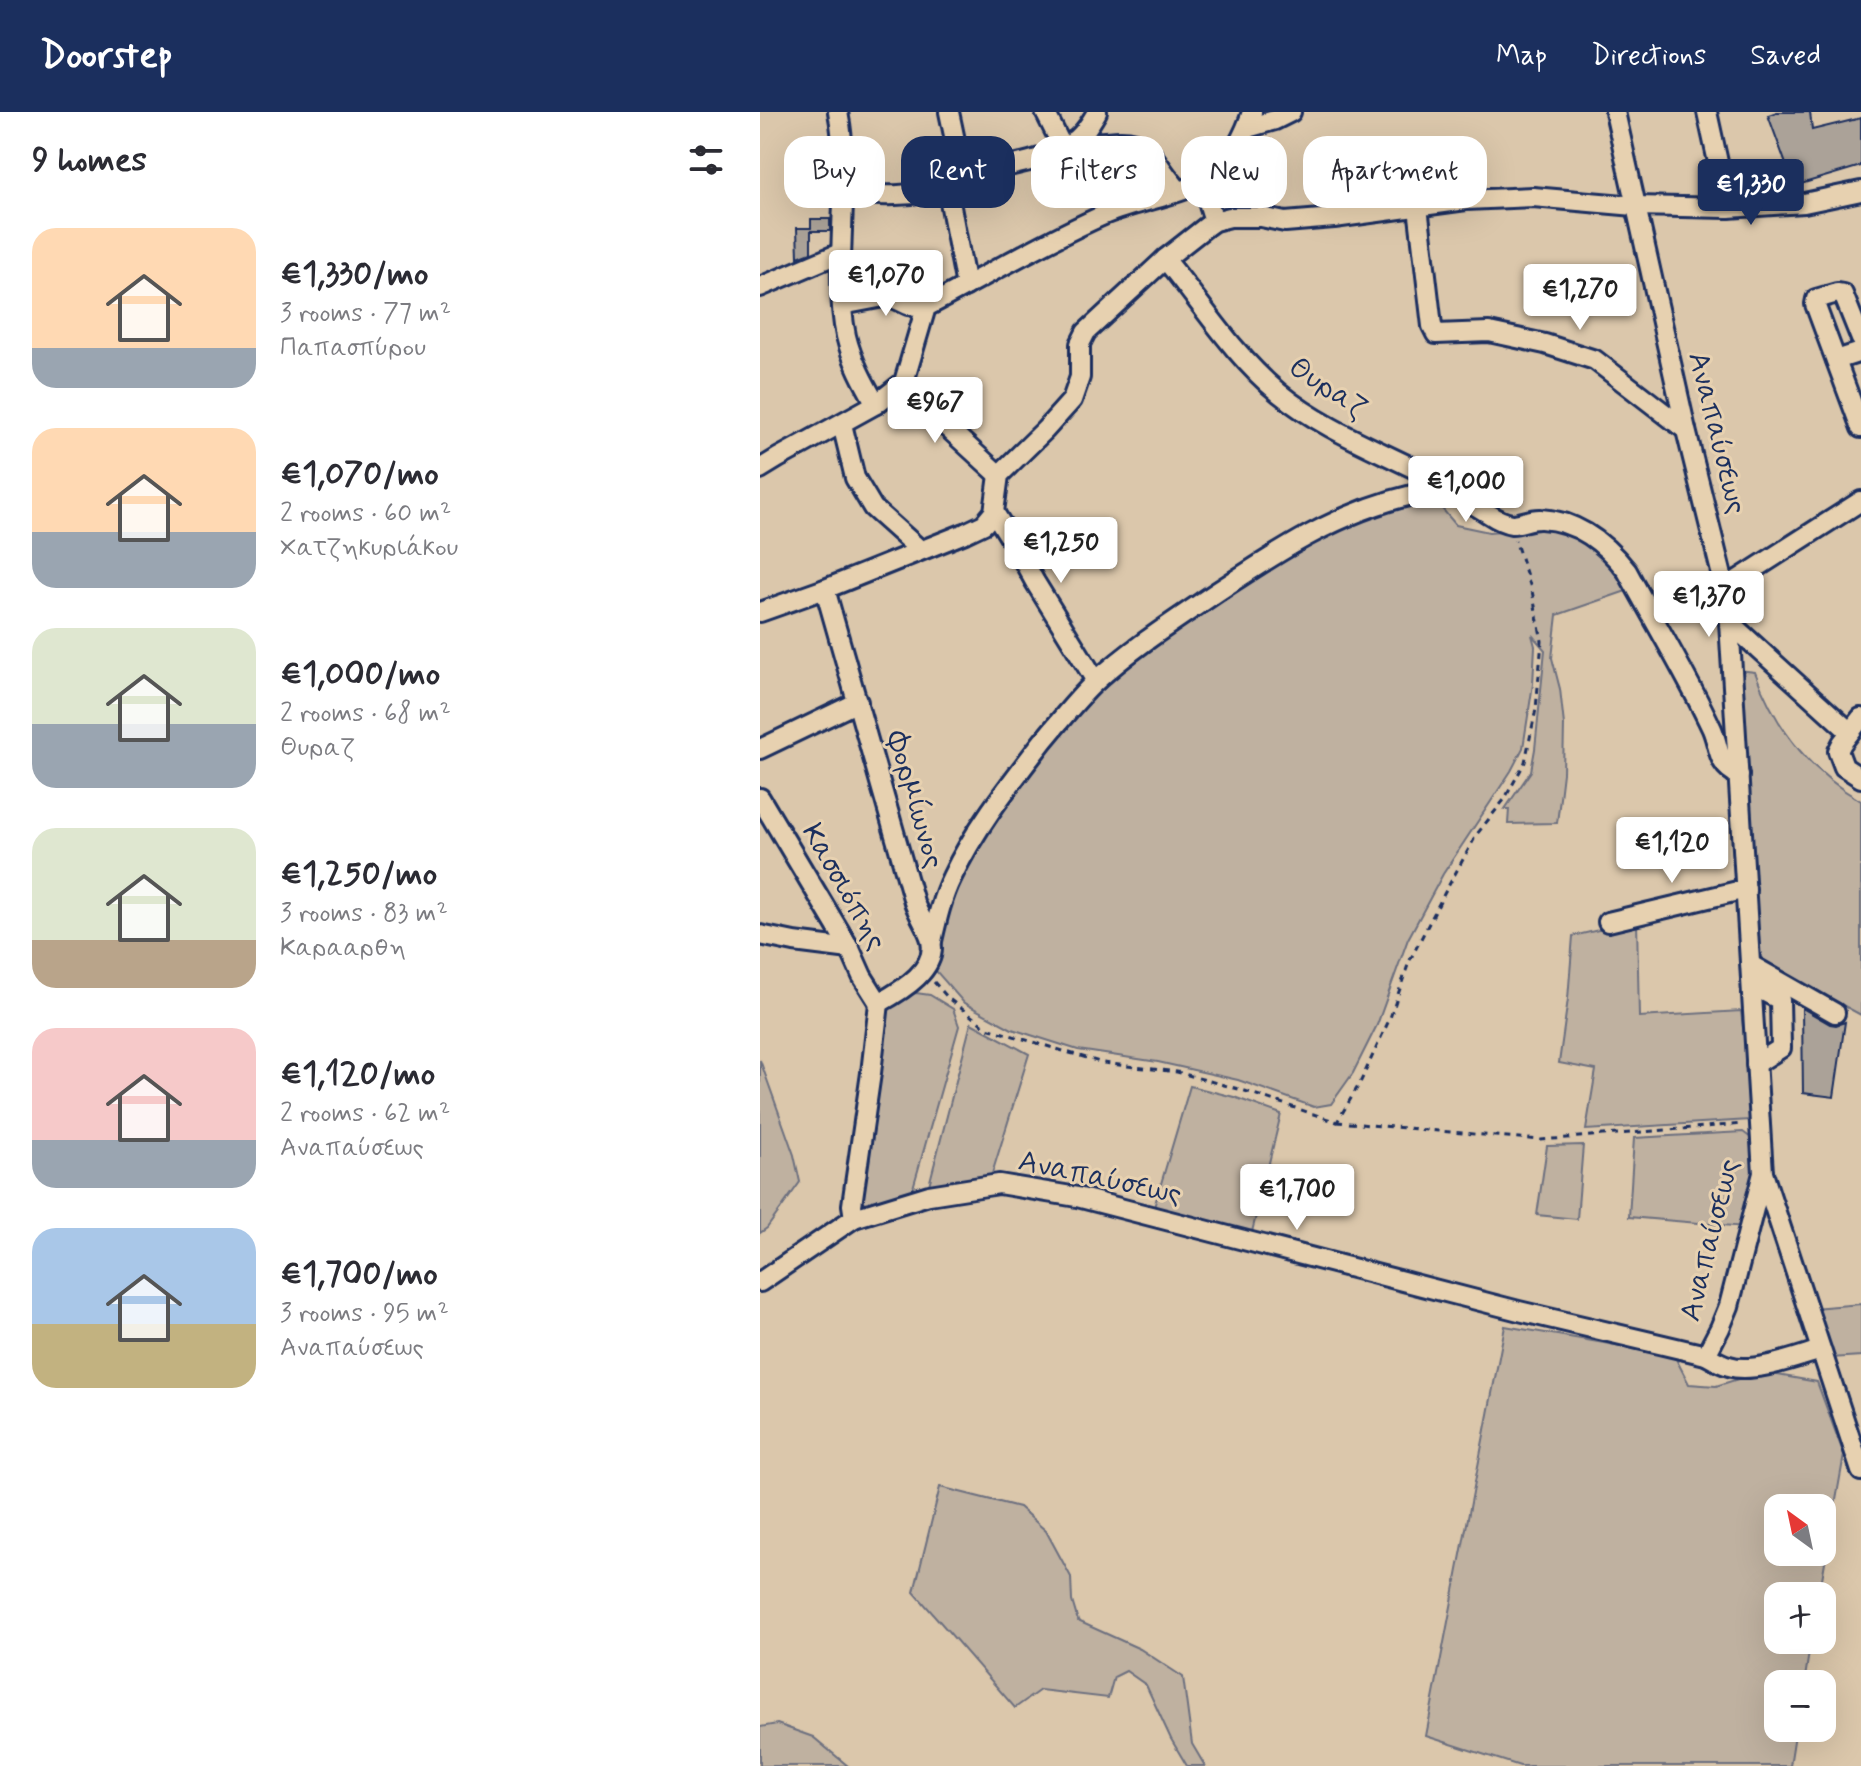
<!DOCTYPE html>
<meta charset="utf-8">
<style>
:root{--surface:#fff;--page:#f2f2f3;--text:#2b2b33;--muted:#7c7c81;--accent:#1b2f5e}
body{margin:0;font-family:Mynerve,sans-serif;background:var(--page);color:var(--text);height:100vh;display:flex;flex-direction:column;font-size:30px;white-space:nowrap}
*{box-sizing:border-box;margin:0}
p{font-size:26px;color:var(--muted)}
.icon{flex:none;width:44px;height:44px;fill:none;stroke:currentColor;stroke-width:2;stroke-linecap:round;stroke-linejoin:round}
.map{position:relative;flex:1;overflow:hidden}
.side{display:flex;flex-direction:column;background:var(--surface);width:760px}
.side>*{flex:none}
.guide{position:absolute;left:24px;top:24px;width:760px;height:72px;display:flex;gap:16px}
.needle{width:52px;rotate:327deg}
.controls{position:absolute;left:1004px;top:1382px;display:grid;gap:16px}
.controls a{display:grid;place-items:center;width:72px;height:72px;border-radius:16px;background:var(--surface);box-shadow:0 8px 32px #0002;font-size:40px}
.price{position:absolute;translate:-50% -68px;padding:0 18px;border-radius:8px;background:#fff;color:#222;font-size:26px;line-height:52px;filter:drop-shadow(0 2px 4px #0008)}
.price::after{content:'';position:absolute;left:50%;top:48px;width:24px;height:18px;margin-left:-12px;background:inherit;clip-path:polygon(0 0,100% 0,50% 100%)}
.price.on{background:var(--accent);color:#fff}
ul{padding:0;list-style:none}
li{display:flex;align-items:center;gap:24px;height:200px;padding:0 32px}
li span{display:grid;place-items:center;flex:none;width:224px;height:160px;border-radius:24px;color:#555}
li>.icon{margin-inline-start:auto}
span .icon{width:96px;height:96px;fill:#fffc;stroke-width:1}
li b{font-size:34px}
h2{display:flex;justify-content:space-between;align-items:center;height:96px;padding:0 32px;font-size:34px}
.pill{padding:0 28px;border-radius:24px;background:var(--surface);box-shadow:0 8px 32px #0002;font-size:28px;line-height:72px}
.pill.on{background:var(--accent);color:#fff}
header{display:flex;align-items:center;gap:48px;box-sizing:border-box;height:112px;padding:0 40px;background:var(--accent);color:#fff}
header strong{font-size:38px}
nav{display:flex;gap:44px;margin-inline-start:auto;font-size:28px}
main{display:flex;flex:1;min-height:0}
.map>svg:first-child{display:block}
.green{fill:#bfb1a0;stroke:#6d707f;stroke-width:2;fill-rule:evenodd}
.building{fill:#aba298;stroke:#1b2f5e;stroke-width:2}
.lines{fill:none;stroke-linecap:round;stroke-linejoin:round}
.minor-casing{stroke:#1b2f5e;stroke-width:24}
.path{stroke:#1b2f5e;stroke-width:3;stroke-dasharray:6 6;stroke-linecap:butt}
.minor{stroke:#e7d1b0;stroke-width:18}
.labels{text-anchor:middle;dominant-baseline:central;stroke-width:6;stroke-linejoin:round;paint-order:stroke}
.street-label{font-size:30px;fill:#1b2f5e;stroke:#e7d1b0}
</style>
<header>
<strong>Doorstep</strong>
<nav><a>Map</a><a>Directions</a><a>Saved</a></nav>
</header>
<main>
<section class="side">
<h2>9 homes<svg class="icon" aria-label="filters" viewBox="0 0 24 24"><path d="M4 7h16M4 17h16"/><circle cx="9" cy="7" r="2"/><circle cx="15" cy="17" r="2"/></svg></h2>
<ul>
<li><span style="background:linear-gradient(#ffd9b3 75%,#9aa5b1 0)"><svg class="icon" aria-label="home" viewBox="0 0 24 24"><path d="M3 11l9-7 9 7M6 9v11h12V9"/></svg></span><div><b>€1,330/mo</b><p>3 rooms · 77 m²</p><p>Παπασπύρου</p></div></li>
<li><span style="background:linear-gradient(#ffd9b3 65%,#9aa5b1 0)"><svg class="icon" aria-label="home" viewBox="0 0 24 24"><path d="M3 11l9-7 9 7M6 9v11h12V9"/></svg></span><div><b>€1,070/mo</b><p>2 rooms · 60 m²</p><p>Χατζηκυριάκου</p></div></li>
<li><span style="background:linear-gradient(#dfe7d0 60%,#9aa5b1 0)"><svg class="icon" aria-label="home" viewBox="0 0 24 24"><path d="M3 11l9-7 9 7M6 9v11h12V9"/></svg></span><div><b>€1,000/mo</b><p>2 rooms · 68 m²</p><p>Θυραζ</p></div></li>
<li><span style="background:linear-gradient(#dfe7d0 70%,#b9a48a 0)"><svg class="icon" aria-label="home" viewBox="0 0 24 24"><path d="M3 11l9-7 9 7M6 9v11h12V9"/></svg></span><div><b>€1,250/mo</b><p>3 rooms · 83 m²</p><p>Καρααρθη</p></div></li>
<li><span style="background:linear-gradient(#f6c9c9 70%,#9aa5b1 0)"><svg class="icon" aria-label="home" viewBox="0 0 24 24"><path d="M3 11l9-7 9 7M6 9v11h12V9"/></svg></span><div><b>€1,120/mo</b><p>2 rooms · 62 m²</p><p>Αναπαύσεως</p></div></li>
<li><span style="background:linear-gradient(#a9c7e8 60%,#c2b280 0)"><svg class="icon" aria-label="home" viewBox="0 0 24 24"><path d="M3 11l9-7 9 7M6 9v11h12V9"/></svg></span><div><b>€1,700/mo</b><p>3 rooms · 95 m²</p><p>Αναπαύσεως</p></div></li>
</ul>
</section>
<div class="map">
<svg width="1101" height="1654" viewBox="0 0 1101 1654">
<rect width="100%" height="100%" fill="#dbc7ab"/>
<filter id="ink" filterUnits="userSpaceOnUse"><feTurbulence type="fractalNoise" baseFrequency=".0125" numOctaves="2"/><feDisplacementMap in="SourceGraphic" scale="16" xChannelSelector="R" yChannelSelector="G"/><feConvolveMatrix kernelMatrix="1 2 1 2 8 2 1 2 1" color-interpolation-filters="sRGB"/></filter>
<g filter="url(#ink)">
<g class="green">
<polygon points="672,385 696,413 729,420 790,415 831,429 872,477 797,503 792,546 800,577 804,613 803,661 797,711 748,712 749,697 745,697 771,659 775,637 785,538 772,523 775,534 773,572 763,636 751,659 683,762 648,827 617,913 593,961 571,992 554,995 478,968 398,950 318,938 252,917 204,891 176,859 179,834 195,769 244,692 323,589 375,543 521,444 599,403"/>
<path d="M978,558L995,560C1015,615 1050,660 1101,689V903L997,847Z"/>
<polygon points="877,809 879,905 981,899 990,976 990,1008 826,1018 836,958 799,951 808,887 813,824"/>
<path d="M156,881L170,883L193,897L199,914L151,1083L111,1092L99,1089L123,905C130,888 138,884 156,881Z"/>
<polygon points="211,911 269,942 231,1065 168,1077"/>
<polygon points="0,948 34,1043 40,1070 7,1116 0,1121"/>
<polygon points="430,974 474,985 521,1002 490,1128 392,1102"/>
<polygon points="983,1020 991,1026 997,1057 985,1115 869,1105 874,1026"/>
<polygon points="823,1033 817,1107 777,1103 787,1034"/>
<polygon points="1101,1192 1101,1244 1071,1246 1053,1196"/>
<path d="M745,1214L914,1243L929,1272L956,1274L1000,1260L1057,1270L1084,1343L1059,1484H1018V1528H1051L1044,1572H1018V1616H1036L1030,1654H760L666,1624ZM1018,1396H1062V1440H1018Z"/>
<polygon points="180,1375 259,1395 286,1419 311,1465 312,1489 318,1509 380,1537 423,1565 432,1632 445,1654 427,1654 411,1627 386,1573 366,1559 354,1565 348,1586 280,1578 255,1596 154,1480"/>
<polygon points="17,1612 53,1625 88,1654 0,1654 0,1615"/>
</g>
<g class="building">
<polygon points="1017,0 1050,0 1052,18 1101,6 1101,54 1034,74 1008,3"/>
<polygon points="51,107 70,107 70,119 51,119 51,140 38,145 37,116 51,116"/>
<polygon points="1042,896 1070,912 1076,913 1085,910 1074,985 1043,981"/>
</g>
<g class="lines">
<g class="minor-casing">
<g id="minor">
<path d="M78,0C89,55 80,112 81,168C81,187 82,206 86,224C92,249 104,271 116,292"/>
<polyline points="189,0 203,66"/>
<polyline points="285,0 303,36"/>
<polyline points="947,0 968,96"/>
<polyline points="487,16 515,8 531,0"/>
<path d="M314,29C330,32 343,30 359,29C388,28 392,44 407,64C411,69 415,74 419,79"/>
<polyline points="442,71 454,109"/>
<polyline points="187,74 206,174"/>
<path d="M83,78C112,86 159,85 187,74C199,70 209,63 221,60C251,53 283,49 309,33C322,25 330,12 337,0"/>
<polyline points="658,95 672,214 676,222 729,220 785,232 835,248 926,318"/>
<path d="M405,147C442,192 474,244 519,281C558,313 606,333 651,355C679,369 703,387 729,402C735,406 745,411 752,412C761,412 771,406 781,407C818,409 845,431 867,459C895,511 927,563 952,617C960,636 957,654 979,663"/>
<polyline points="0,175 80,141"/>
<polyline points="82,193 129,184 148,193 166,195"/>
<polyline points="1101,227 1083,182 1077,181 1056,187 1055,192 1101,316"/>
<polyline points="1076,248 1101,240"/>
<polyline points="144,270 178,307 239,363"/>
<polyline points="82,312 95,366 113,396 160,438"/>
<path d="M0,357L18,346L116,292L144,270L166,195C226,164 284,129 346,102C379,88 427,83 455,62C471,50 486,19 492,0"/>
<polyline points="234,400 257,437 275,470 336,569"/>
<polyline points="965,476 1101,389"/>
<path d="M65,477L154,790C158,802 166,813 170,825C181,856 141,879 119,891"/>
<polyline points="0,500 65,477 205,421 224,412 234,400 239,363 285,318 312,288 320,265 320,232 326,220 405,147 447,114 454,109 470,105 501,105 525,110 574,106 706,88 773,85 875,94 968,96 1044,91 1101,79"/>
<polyline points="969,510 1090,620"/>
<polyline points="1101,606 1082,631 1078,639 1084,655 1101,666"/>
<polyline points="0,637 98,590"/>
<polyline points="0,686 90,837 102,864 119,891"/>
<polyline points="848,810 986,777"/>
<polyline points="0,823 34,830 90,837"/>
<path d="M172,829C177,807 182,785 192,765C215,716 250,672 283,629C300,609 316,588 335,570C372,536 416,508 457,480C519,439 578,400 652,383C665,380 680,380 694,379"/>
<polyline points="991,853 1075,901"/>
<polyline points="992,873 1020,888 1021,936 996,952"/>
<polyline points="1003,1061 1101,1359"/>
<polyline points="94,1106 92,1093 94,1079 111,961 119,891"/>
<polyline points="0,1170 94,1106 169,1083 239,1072 317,1085 759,1199 946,1243 960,1216 969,1194 1003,1061 969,510 965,476 926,318 855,0"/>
<path d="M946,1243C953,1247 961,1252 969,1254C993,1262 1037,1245 1061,1238"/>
</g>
</g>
<g class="path">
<polyline points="174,870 189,887 227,916 343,951 417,960 482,978 577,1010 600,971 630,906 649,850 684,782 717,722 744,688 765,650 776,597 782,529 772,479 755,428"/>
<polyline points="577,1010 781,1028 983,1012"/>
</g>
<use href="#minor" class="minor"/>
</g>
</g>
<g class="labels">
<g class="street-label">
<text transform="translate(568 276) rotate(33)">Θυραζ</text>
<text transform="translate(957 321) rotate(76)">Αναπαύσεως</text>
<text transform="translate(155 688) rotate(74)">Φορμίωνος</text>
<text transform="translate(84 775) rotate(60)">Κασσιόπης</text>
<text transform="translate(340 1066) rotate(12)">Αναπαύσεως</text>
<text transform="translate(950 1128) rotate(-76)">Αναπαύσεως</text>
</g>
</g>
</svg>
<div class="controls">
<a><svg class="needle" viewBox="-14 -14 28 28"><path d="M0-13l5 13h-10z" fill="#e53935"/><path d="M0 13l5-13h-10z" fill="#7c7c81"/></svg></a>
<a>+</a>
<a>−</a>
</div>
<b class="price on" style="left:991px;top:115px">€1,330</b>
<b class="price" style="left:126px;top:206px">€1,070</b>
<b class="price" style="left:820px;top:220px">€1,270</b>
<b class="price" style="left:175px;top:333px">€967</b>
<b class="price" style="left:706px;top:412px">€1,000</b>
<b class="price" style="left:301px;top:473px">€1,250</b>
<b class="price" style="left:949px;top:527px">€1,370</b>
<b class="price" style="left:912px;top:773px">€1,120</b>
<b class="price" style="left:537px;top:1120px">€1,700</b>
<div class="guide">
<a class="pill">Buy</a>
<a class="pill on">Rent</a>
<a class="pill">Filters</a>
<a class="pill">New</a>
<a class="pill">Apartment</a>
</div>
</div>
</main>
